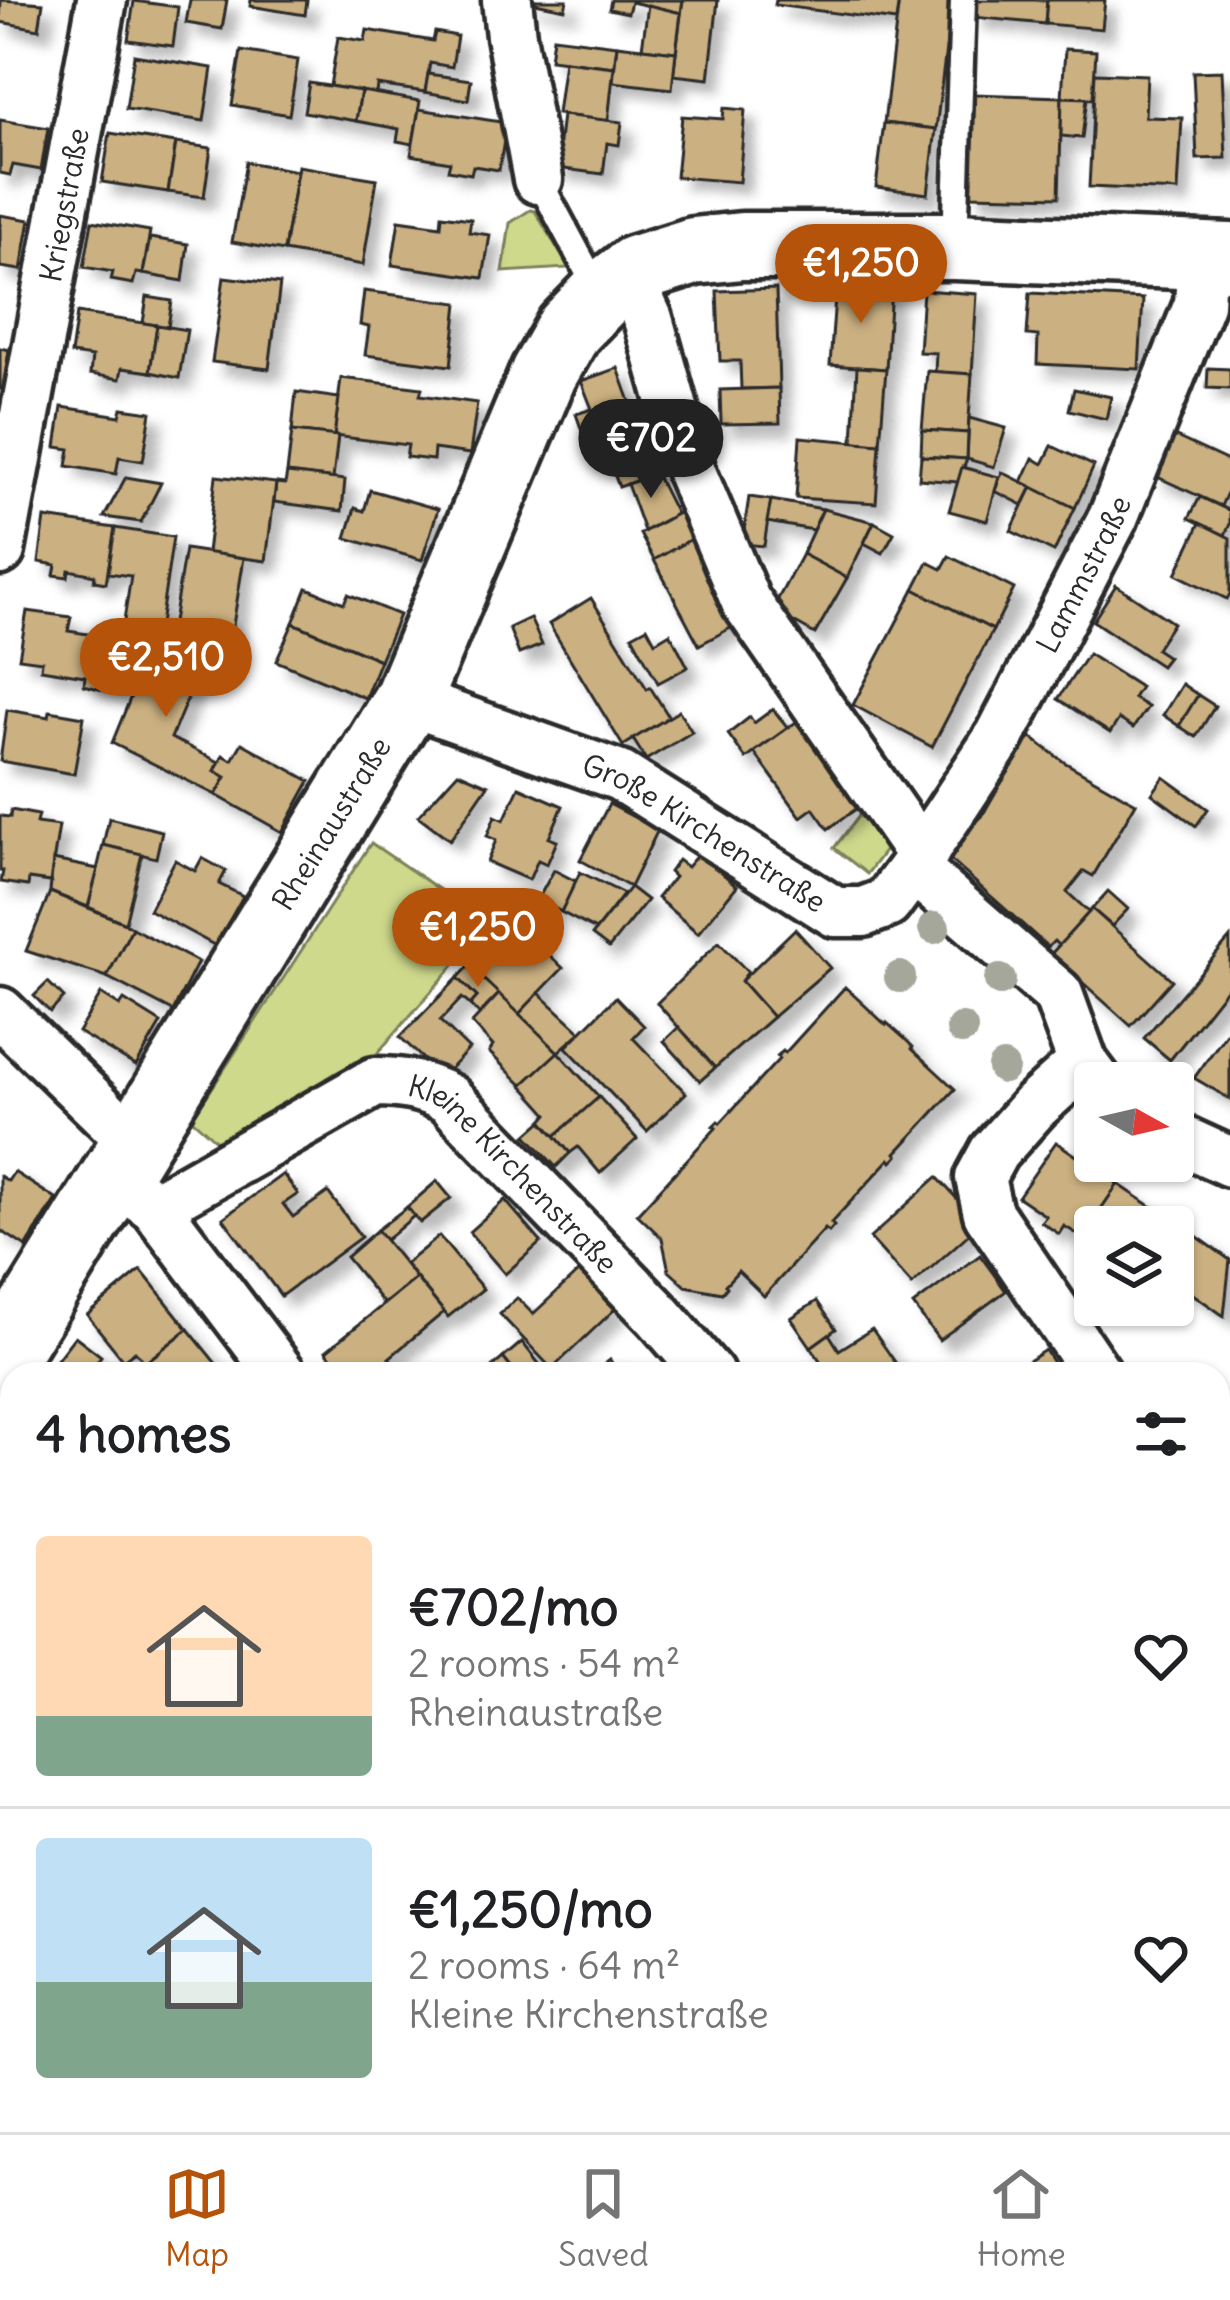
<!DOCTYPE html>
<meta charset="utf-8">
<style>
:root{--surface:#fff;--page:#f2f2f2;--text:#202124;--muted:#757577;--line:#e0e0e0;--accent:#b45309}
body{margin:0;font-family:Delius,sans-serif;background:var(--page);color:var(--text);height:100vh;display:flex;flex-direction:column;font-size:45px;white-space:nowrap}
*{box-sizing:border-box;margin:0}
p{font-size:39px;color:var(--muted)}
.icon{flex:none;width:66px;height:66px;fill:none;stroke:currentColor;stroke-width:2;stroke-linecap:round;stroke-linejoin:round}
.map{position:relative;flex:1;overflow:hidden}
.details{position:absolute;left:0px;top:1362px;width:1230px;height:771px;display:flex;flex-direction:column;background:var(--surface);border-radius:36px 36px 0 0;box-shadow:0 3px 9px #0004}
.details>*{flex:none}
.needle{width:78px;rotate:98deg}
.buttons{position:absolute;left:1074px;top:1062px;display:grid;gap:24px}
.buttons a{display:grid;place-items:center;width:120px;height:120px;border-radius:12px;background:var(--surface);box-shadow:0 3px 9px #0004;font-size:60px}
.price{position:absolute;translate:-50% -102px;padding:0 27px;border-radius:42px;background:var(--accent);color:#fff;font-size:39px;line-height:78px;filter:drop-shadow(0 3px 6px #0008)}
.price::after{content:'';position:absolute;left:50%;top:72px;width:36px;height:27px;margin-left:-18px;background:inherit;clip-path:polygon(0 0,100% 0,50% 100%)}
.price.selected{background:#222;color:#fff}
ul{padding:0;list-style:none}
li{display:flex;align-items:center;gap:36px;height:300px;padding:0 36px}
li+li{border-top:3px solid var(--line)}
li span{display:grid;place-items:center;flex:none;width:336px;height:240px;border-radius:12px;color:#555}
li>.icon{margin-inline-start:auto}
span .icon{width:144px;height:144px;fill:#fffc;stroke-width:1}
li b{font-size:51px}
h2{display:flex;justify-content:space-between;align-items:center;height:144px;padding:0 36px;font-size:51px}
.tab-bar{display:flex;justify-content:space-around;align-items:center;height:168px;border-top:3px solid var(--line);background:var(--surface);font-size:33px;color:var(--muted)}
.tab-bar a{display:grid;justify-items:center;gap:6px}
.tab-bar .selected{color:var(--accent)}
.map>svg:first-child{display:block}
.green{fill:#cfd98c;stroke:#7d825c;stroke-width:3}
.building{fill:#cbb081;stroke:#2b2b2b;stroke-width:3;filter:url(#shadow)}
.lines{fill:none;stroke-linecap:round;stroke-linejoin:round}
.lane-casing{stroke:#2b2b2b;stroke-width:33}
.street-casing{stroke:#2b2b2b;stroke-width:57}
.secondary-casing{stroke:#2b2b2b;stroke-width:75}
.lane{stroke:#fff;stroke-width:24}
.street{stroke:#fff;stroke-width:48}
.secondary{stroke:#fff;stroke-width:66}
.tree{fill:#a5a79a}
.labels{text-anchor:middle;dominant-baseline:central;stroke-width:9;stroke-linejoin:round;paint-order:stroke}
.street-label{font-size:30px;fill:#2b2b2b;stroke:#fff}
</style>
<div class="map">
<svg width="1230" height="2132" viewBox="0 0 1230 2132">
<defs>
<filter id="shadow"><feDropShadow dx="11" dy="11" stdDeviation="6" flood-color="#0004"/></filter>
</defs>
<rect width="100%" height="100%" fill="#fff"/>
<filter id="ink" filterUnits="userSpaceOnUse"><feTurbulence type="fractalNoise" baseFrequency=".00833" numOctaves="2"/><feDisplacementMap in="SourceGraphic" scale="24" xChannelSelector="R" yChannelSelector="G"/><feConvolveMatrix kernelMatrix="1 2 1 2 8 2 1 2 1" color-interpolation-filters="sRGB"/></filter>
<g filter="url(#ink)">
<g class="green">
<polygon points="530,210 535,211 569,268 503,272 510,223"/>
<polygon points="859,815 892,841 867,874 834,848"/>
<polygon points="371,843 490,924 375,1056 220,1144 192,1119"/>
</g>
<g class="building">
<polygon points="1,0 43,3 39,29 0,22"/>
<polygon points="190,0 227,0 222,29 186,23"/>
<polygon points="251,0 307,0 305,15 250,6"/>
<polygon points="520,0 567,0 565,9"/>
<polygon points="611,0 683,0 681,13 631,2 628,13 609,9"/>
<polygon points="683,0 718,0 709,79 673,75"/>
<polygon points="776,0 899,0 896,21 775,5"/>
<polygon points="899,0 952,0 936,129 884,123"/>
<polygon points="975,0 1047,0 1045,24 973,17"/>
<polygon points="1047,0 1105,0 1102,29 1045,24"/>
<polygon points="134,1 178,7 173,46 128,40"/>
<polygon points="648,5 681,13 676,52 642,48"/>
<polygon points="367,30 433,41 435,32 457,36 452,67 430,63 425,92 377,85 376,94 330,86 338,37 365,41"/>
<polygon points="553,37 617,45 614,67 550,59"/>
<polygon points="617,45 676,52 672,89 613,82"/>
<polygon points="1065,49 1096,51 1093,99 1062,97"/>
<polygon points="241,51 298,60 289,115 232,105"/>
<polygon points="134,55 212,68 204,121 126,109"/>
<polygon points="564,61 614,67 608,121 557,114"/>
<polygon points="1222,71 1226,158 1197,159 1193,72"/>
<polygon points="1095,73 1147,75 1145,117 1182,118 1178,191 1089,187"/>
<polygon points="428,74 471,80 468,100 425,92"/>
<polygon points="309,83 361,91 356,121 304,112"/>
<polygon points="361,91 420,101 413,144 397,141 399,129 356,121"/>
<polygon points="974,94 1062,97 1059,197 971,195"/>
<polygon points="1062,97 1087,98 1082,138 1061,136"/>
<polygon points="724,108 745,110 739,182 676,177 682,116 723,119"/>
<polygon points="419,109 507,123 499,170 473,166 471,174 448,170 450,162 411,155"/>
<polygon points="562,115 622,122 619,145 607,143 603,174 556,168"/>
<polygon points="0,120 48,128 41,170 13,165 10,175 0,173"/>
<polygon points="884,123 936,129 928,194 876,187"/>
<polygon points="110,133 176,143 168,192 102,182"/>
<polygon points="176,143 211,148 204,197 168,192"/>
<polygon points="246,162 297,171 284,251 232,242"/>
<polygon points="298,166 377,179 363,265 284,251"/>
<polygon points="0,215 30,220 21,270 0,267"/>
<polygon points="442,215 471,219 469,232 490,235 483,278 392,265 399,220 441,226"/>
<polygon points="92,221 150,231 143,274 136,273 133,284 111,280 113,272 84,267"/>
<polygon points="150,238 188,244 183,281 143,274"/>
<polygon points="224,277 280,284 269,369 212,362"/>
<polygon points="836,283 891,287 886,369 830,365"/>
<polygon points="776,289 779,388 741,389 740,361 720,361 717,291"/>
<polygon points="923,290 977,294 972,374 935,372 936,353 919,352"/>
<polygon points="364,291 458,303 451,366 365,355 369,327 360,325"/>
<polygon points="1030,293 1143,299 1139,369 1037,364 1038,336 1027,335"/>
<polygon points="147,297 172,301 168,327 143,323"/>
<polygon points="77,313 157,325 150,372 122,368 120,379 90,374 92,357 71,354"/>
<polygon points="157,325 187,330 179,378 150,372"/>
<polygon points="0,348 9,350 3,389 0,389"/>
<polygon points="857,367 886,369 880,444 853,442"/>
<polygon points="618,368 656,474 619,487 604,446 589,451 576,414 592,409 581,381"/>
<polygon points="1208,368 1230,369 1230,389 1207,388"/>
<polygon points="927,371 972,374 968,433 922,430"/>
<polygon points="341,378 422,388 420,395 477,403 470,454 434,449 433,460 406,457 408,445 334,436"/>
<polygon points="779,388 780,423 721,424 720,390"/>
<polygon points="1074,389 1111,397 1106,419 1069,410"/>
<polygon points="296,392 339,398 334,436 292,431"/>
<polygon points="62,407 120,416 122,408 151,412 143,461 119,457 116,474 67,466 70,449 56,447"/>
<polygon points="969,418 1006,428 994,467 967,459"/>
<polygon points="922,430 968,433 967,459 921,456"/>
<polygon points="292,431 338,436 333,479 287,473"/>
<polygon points="1172,435 1230,462 1230,486 1221,506 1153,475"/>
<polygon points="800,437 880,444 876,503 796,498"/>
<polygon points="1052,446 1094,466 1075,508 1022,482 1033,458 1043,464"/>
<polygon points="921,456 967,459 958,482 919,479"/>
<polygon points="962,467 999,477 987,521 949,511"/>
<polygon points="1002,472 1032,487 1023,505 995,491"/>
<polygon points="287,473 345,480 342,511 274,502 276,483 285,484"/>
<polygon points="656,474 676,514 644,531 627,484"/>
<polygon points="216,476 276,483 266,561 207,553"/>
<polygon points="126,477 161,483 141,522 104,517"/>
<polygon points="1032,487 1075,508 1054,552 1011,531"/>
<polygon points="370,490 438,509 422,560 346,538 355,508 364,511"/>
<polygon points="749,497 771,500 764,546 742,544"/>
<polygon points="1200,497 1230,511 1230,524 1225,535 1189,518"/>
<polygon points="771,500 823,509 813,530 767,522"/>
<polygon points="823,509 874,522 847,578 802,554"/>
<polygon points="680,512 693,538 654,560 640,534"/>
<polygon points="45,518 115,528 106,583 94,581 95,575 69,570 68,577 54,575 56,565 39,562"/>
<polygon points="874,522 894,533 883,553 864,543"/>
<polygon points="1200,523 1230,538 1230,594 1227,599 1176,574"/>
<polygon points="115,528 173,537 157,645 121,639 131,576 108,573"/>
<polygon points="693,538 740,623 699,645 654,560"/>
<polygon points="185,549 244,558 226,668 168,652"/>
<polygon points="802,554 847,578 815,634 772,610"/>
<polygon points="949,556 1014,589 993,630 914,589 928,562 942,569"/>
<polygon points="1116,585 1173,623 1156,649 1168,657 1161,666 1093,621"/>
<polygon points="307,588 344,603 348,594 399,615 380,660 293,623"/>
<polygon points="914,589 993,630 932,747 853,705"/>
<polygon points="591,598 647,689 650,687 669,717 623,746 549,624"/>
<polygon points="27,611 71,617 68,631 141,642 120,695 84,685 85,676 41,669 42,661 19,658"/>
<polygon points="530,618 542,645 519,654 509,628"/>
<polygon points="293,623 380,660 365,698 276,661"/>
<polygon points="647,627 655,642 670,633 688,667 658,683 632,635"/>
<polygon points="151,647 203,661 171,738 219,762 215,771 226,777 216,795 112,743"/>
<polygon points="1088,654 1140,687 1133,698 1148,707 1133,728 1119,719 1110,733 1058,699"/>
<polygon points="1182,684 1198,695 1179,726 1163,715"/>
<polygon points="1198,695 1215,706 1196,737 1179,726"/>
<polygon points="773,709 788,728 746,759 728,734 750,717 754,723"/>
<polygon points="7,710 49,717 50,711 84,717 74,774 0,761"/>
<polygon points="679,711 692,732 646,760 633,739"/>
<polygon points="796,722 859,807 828,829 813,808 801,817 754,752"/>
<polygon points="1028,735 1064,762 1136,803 1093,876 1084,871 1067,892 1089,912 1059,946 1054,941 1048,947 946,856 982,816"/>
<polygon points="242,743 310,781 282,832 216,795 226,777 215,771 223,755 232,760"/>
<polygon points="458,772 488,785 450,840 418,816"/>
<polygon points="1164,777 1208,809 1196,826 1152,794"/>
<polygon points="519,787 563,806 549,838 557,841 547,864 538,860 529,880 487,862 496,840 487,836 495,816 504,820"/>
<polygon points="609,804 658,830 630,887 580,860"/>
<polygon points="11,810 38,815 36,823 59,826 50,882 29,879 28,886 1,882 3,871 0,871 0,816 10,817"/>
<polygon points="109,818 162,831 156,858 103,845"/>
<polygon points="103,845 142,854 125,923 88,907"/>
<polygon points="699,853 737,886 698,933 657,898 674,877 669,872 678,860 687,867"/>
<polygon points="202,858 226,871 219,884 243,896 216,946 149,910 175,860 195,871"/>
<polygon points="53,860 98,869 88,907 50,892"/>
<polygon points="554,870 577,882 561,912 538,899"/>
<polygon points="580,872 624,894 596,930 561,912"/>
<polygon points="630,887 647,900 609,948 592,935"/>
<polygon points="1108,891 1128,909 1112,926 1092,909"/>
<polygon points="50,892 125,923 132,928 107,977 26,951"/>
<polygon points="1092,909 1172,980 1131,1026 1051,954"/>
<polygon points="513,920 563,968 519,1014 469,966"/>
<polygon points="132,928 198,962 173,1011 107,977"/>
<polygon points="795,929 830,968 773,1017 741,981"/>
<polygon points="1230,938 1230,984 1170,1060 1144,1038"/>
<polygon points="719,942 748,972 741,981 773,1017 715,1068 657,1003"/>
<polygon points="469,966 499,994 479,1014 470,1005 477,997 458,978"/>
<polygon points="458,978 477,997 470,1005 462,998 440,1021 469,1049 442,1077 400,1037"/>
<polygon points="48,982 64,998 50,1012 34,996"/>
<polygon points="845,987 886,1025 887,1023 905,1039 913,1047 912,1049 955,1089 896,1153 898,1156 892,1162 890,1159 831,1223 834,1226 829,1232 825,1229 764,1296 738,1271 725,1285 727,1287 722,1293 686,1286 669,1271 662,1238 637,1214 716,1128 713,1126 718,1121 720,1123 779,1059 777,1056 783,1051 785,1053"/>
<polygon points="539,993 581,1032 558,1052 519,1014"/>
<polygon points="101,994 120,1006 124,1000 161,1023 136,1066 78,1032"/>
<polygon points="499,994 558,1052 522,1085 489,1052 493,1046 472,1023"/>
<polygon points="616,997 644,1026 633,1038 686,1093 647,1131 566,1047"/>
<polygon points="679,1027 715,1068 700,1081 664,1041"/>
<polygon points="1230,1028 1230,1099 1194,1078"/>
<polygon points="558,1052 599,1097 555,1136 542,1121 548,1114 522,1085"/>
<polygon points="599,1097 637,1139 600,1173 578,1147 570,1153 555,1136"/>
<polygon points="542,1121 570,1153 556,1167 526,1135"/>
<polygon points="1056,1142 1118,1184 1082,1237 1064,1226 1059,1234 1041,1222 1046,1216 1018,1197"/>
<polygon points="14,1172 56,1199 26,1247 0,1230 0,1176 8,1181"/>
<polygon points="283,1174 298,1194 283,1204 293,1217 328,1192 361,1237 281,1296 223,1218"/>
<polygon points="937,1177 980,1224 912,1285 870,1238"/>
<polygon points="437,1181 451,1198 420,1223 407,1207"/>
<polygon points="1118,1184 1185,1229 1173,1248 1173,1227 1095,1227 1095,1246 1082,1237"/>
<polygon points="505,1200 541,1242 505,1274 469,1232"/>
<polygon points="407,1207 414,1216 386,1240 377,1230"/>
<polygon points="377,1230 416,1278 384,1304 346,1257"/>
<polygon points="1195,1235 1230,1260 1224,1316 1173,1280 1173,1269"/>
<polygon points="439,1236 483,1289 448,1317 405,1264"/>
<polygon points="980,1255 1006,1291 939,1340 913,1305"/>
<polygon points="141,1270 188,1329 145,1363 135,1351 123,1360 87,1315"/>
<polygon points="579,1271 615,1309 552,1369 500,1314 517,1298 533,1314"/>
<polygon points="416,1278 444,1312 389,1358 394,1363 381,1374 344,1374 326,1351"/>
<polygon points="817,1301 836,1329 811,1347 791,1318"/>
<polygon points="188,1329 218,1366 207,1374 154,1374 145,1363"/>
<polygon points="872,1329 902,1372 899,1374 829,1374 811,1347 829,1334 839,1350"/>
<polygon points="75,1336 101,1356 88,1374 55,1374 49,1370"/>
<polygon points="522,1342 547,1374 516,1374 503,1358"/>
<polygon points="1045,1350 1060,1374 1008,1374"/>
<polygon points="503,1358 516,1374 487,1374 486,1372"/>
<polygon points="610,1360 620,1374 592,1374"/>
<polygon points="1230,1415 1230,1463 1218,1433 1218,1420"/>
<polygon points="7,1571 12,1574 12,1668 0,1661 0,1583"/>
<polygon points="1223,1633 1230,1656 1230,1706 1218,1710 1218,1635"/>
<polygon points="12,1839 12,1873 2,1866 0,1869 0,1858"/>
<polygon points="0,1893 12,1893 12,1949 0,1896"/>
<polygon points="1230,1919 1230,1953 1218,1957 1218,1923"/>
<polygon points="9,2050 12,2051 12,2079 7,2088 0,2084 0,2068"/>
<polygon points="1230,2055 1230,2100 1218,2105 1218,2060"/>
<polygon points="0,2084 12,2090 0,2116"/>
<polygon points="0,2118 17,2126 19,2121 101,2121 95,2132 0,2132"/>
<polygon points="101,2121 169,2121 164,2132 128,2132 120,2128 118,2132 112,2132 99,2125"/>
<polygon points="169,2121 175,2121 198,2132 164,2132"/>
<polygon points="271,2121 337,2121 346,2128 352,2121 356,2121 369,2132 284,2132"/>
<polygon points="356,2121 409,2121 423,2132 369,2132"/>
<polygon points="409,2121 456,2121 447,2132 423,2132"/>
<polygon points="473,2121 481,2121 495,2132 464,2132"/>
<polygon points="643,2121 686,2121 687,2122 675,2132 652,2132"/>
<polygon points="709,2121 794,2121 779,2132 704,2132 701,2127"/>
<polygon points="794,2121 803,2132 779,2132"/>
<polygon points="1002,2121 1017,2121 1026,2132 988,2132"/>
<polygon points="1052,2121 1109,2121 1112,2124 1101,2132 1060,2132"/>
<polygon points="1109,2121 1174,2121 1182,2132 1117,2132"/>
</g>
<g class="lines">
<g class="lane-casing">
<g id="lane">
<polyline points="538,179 599,293"/>
<polyline points="955,244 963,0"/>
</g>
</g>
<g class="street-casing">
<g id="street">
<polyline points="507,0 511,36 538,179"/>
<polyline points="628,275 648,319 691,472 746,602 909,837 925,851"/>
<path id="s1" d="M0,550L102,0"/>
<path id="s2" d="M407,700L620,776L835,912H863L887,903L913,868L1000,736L1113,518L1199,304L1202,256"/>
<polyline points="913,868 1058,994 1083,1063 1098,1083"/>
<polyline points="0,1012 134,1142"/>
<polyline points="1083,1063 1035,1106 994,1152 980,1178 988,1213 1097,1374"/>
<polyline points="1173,1136 1230,1162"/>
<polyline points="129,1188 155,1207 281,1374"/>
<path id="s3" d="M155,1207L375,1082C404,1082 424,1086 449,1099L659,1316L709,1374"/>
<polyline points="1218,1552 1230,1570"/>
<polyline points="0,1689 12,1697"/>
<polyline points="0,2027 12,2029"/>
<polyline points="213,2121 233,2132"/>
<polyline points="607,2121 620,2132"/>
<polyline points="868,2121 876,2132"/>
<polyline points="1204,2132 1230,2120"/>
</g>
</g>
<g class="secondary-casing">
<g id="secondary">
<path id="s4" d="M0,1363L407,700L544,373L569,329L601,296L636,269L694,251L742,246H955L1230,257"/>
</g>
</g>
<use href="#lane" class="lane"/>
<use href="#street" class="street"/>
<use href="#secondary" class="secondary"/>
</g>
<g class="tree">
<circle cx="934" cy="928" r="16"/>
<circle cx="900" cy="977" r="16"/>
<circle cx="1000" cy="980" r="16"/>
<circle cx="962" cy="1029" r="16"/>
<circle cx="1003" cy="1068" r="16"/>
</g>
</g>
<g class="labels">
<g class="street-label">
<text stroke="none"><textPath href="#s1" startOffset="351">Kriegstraße</textPath></text>
<text stroke="none"><textPath href="#s2" startOffset="918">Lammstraße</textPath></text>
<text stroke="none"><textPath href="#s4" startOffset="633">Rheinaustraße</textPath></text>
<text stroke="none"><textPath href="#s2" startOffset="327">Große Kirchenstraße</textPath></text>
<text stroke="none"><textPath href="#s3" startOffset="426">Kleine Kirchenstraße</textPath></text>
</g>
</g>
</svg>
<div class="buttons">
<a><svg class="needle" viewBox="-14 -14 28 28"><path d="M0-13l5 13h-10z" fill="#e53935"/><path d="M0 13l5-13h-10z" fill="#757577"/></svg></a>
<a><svg class="icon" aria-label="layers" viewBox="0 0 24 24"><path d="M12 4l9 5-9 5-9-5zM3 14l9 5 9-5"/></svg></a>
</div>
<b class="price" style="left:861px;top:326px">€1,250</b>
<b class="price selected" style="left:651px;top:501px">€702</b>
<b class="price" style="left:166px;top:720px">€2,510</b>
<b class="price" style="left:478px;top:990px">€1,250</b>
<section class="details">
<h2>4 homes<svg class="icon" aria-label="filters" viewBox="0 0 24 24"><path d="M4 7h16M4 17h16"/><circle cx="9" cy="7" r="2"/><circle cx="15" cy="17" r="2"/></svg></h2>
<ul>
<li><span style="background:linear-gradient(#ffd9b3 75%,#7fa58c 0)"><svg class="icon" aria-label="home" viewBox="0 0 24 24"><path d="M3 11l9-7 9 7M6 9v11h12V9"/></svg></span><div><b>€702/mo</b><p>2 rooms · 54 m²</p><p>Rheinaustraße</p></div><svg class="icon" aria-label="heart" viewBox="0 0 24 24"><path d="M12 20l-8-8c-3-5 5-10 8-4 3-6 11-1 8 4z"/></svg></li>
<li><span style="background:linear-gradient(#bfe0f5 60%,#7fa58c 0)"><svg class="icon" aria-label="home" viewBox="0 0 24 24"><path d="M3 11l9-7 9 7M6 9v11h12V9"/></svg></span><div><b>€1,250/mo</b><p>2 rooms · 64 m²</p><p>Kleine Kirchenstraße</p></div><svg class="icon" aria-label="heart" viewBox="0 0 24 24"><path d="M12 20l-8-8c-3-5 5-10 8-4 3-6 11-1 8 4z"/></svg></li>
</ul>
</section>
</div>
<nav class="tab-bar">
<a class="selected"><svg class="icon" aria-label="map" viewBox="0 0 24 24"><path d="M3 6l6-2 6 2 6-2v14l-6 2-6-2-6 2zM9 4v14M15 6v14"/></svg>Map</a>
<a><svg class="icon" aria-label="saved" viewBox="0 0 24 24"><path d="M7 4h10v16l-5-4-5 4z"/></svg>Saved</a>
<a><svg class="icon" aria-label="home" viewBox="0 0 24 24"><path d="M3 11l9-7 9 7M6 9v11h12V9"/></svg>Home</a>
</nav>
